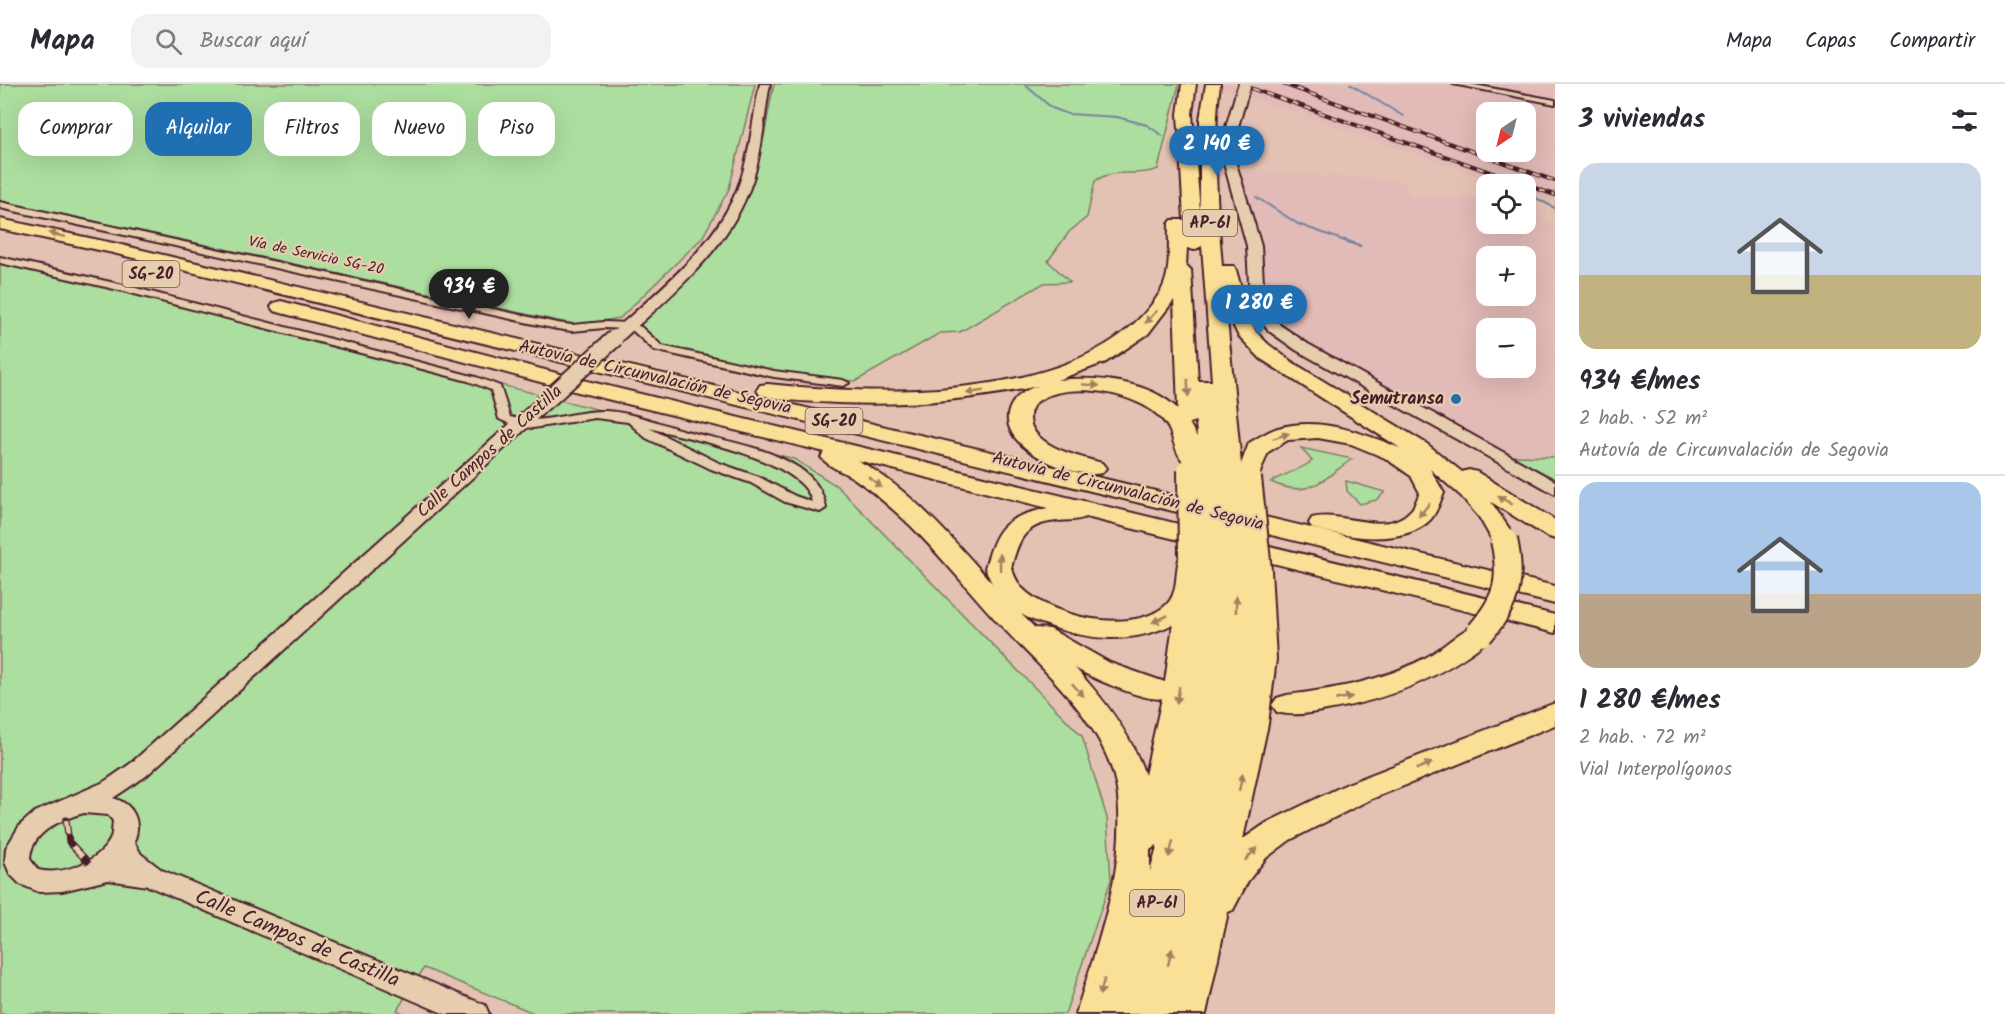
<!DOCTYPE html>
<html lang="es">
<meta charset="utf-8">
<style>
:root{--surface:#fff;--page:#f2f2f3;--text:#2b2b33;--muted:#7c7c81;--line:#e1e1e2;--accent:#1f6fb2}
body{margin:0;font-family:Kalam,sans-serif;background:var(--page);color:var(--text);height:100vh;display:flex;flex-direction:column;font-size:22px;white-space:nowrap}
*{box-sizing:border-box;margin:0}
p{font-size:20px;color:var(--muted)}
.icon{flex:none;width:33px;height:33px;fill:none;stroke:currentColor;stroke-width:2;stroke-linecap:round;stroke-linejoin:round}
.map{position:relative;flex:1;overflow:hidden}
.sheet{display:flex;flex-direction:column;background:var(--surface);width:450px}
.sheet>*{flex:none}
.hud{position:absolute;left:18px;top:18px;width:570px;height:54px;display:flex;gap:12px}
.needle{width:39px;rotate:215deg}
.tools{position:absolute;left:1476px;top:18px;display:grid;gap:12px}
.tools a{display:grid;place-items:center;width:60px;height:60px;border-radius:12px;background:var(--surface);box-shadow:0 6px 24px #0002;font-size:30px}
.price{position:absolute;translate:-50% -51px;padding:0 14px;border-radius:21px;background:var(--accent);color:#fff;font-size:20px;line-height:39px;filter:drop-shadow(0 2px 3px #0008)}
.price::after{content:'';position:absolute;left:50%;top:36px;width:18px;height:14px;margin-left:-9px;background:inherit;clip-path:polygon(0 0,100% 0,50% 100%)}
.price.active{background:#222;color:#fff}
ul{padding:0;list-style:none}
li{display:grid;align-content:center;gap:12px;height:318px;padding:0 24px}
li+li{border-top:2px solid var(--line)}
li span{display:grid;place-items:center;height:186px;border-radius:18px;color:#555}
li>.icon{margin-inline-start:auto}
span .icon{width:108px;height:108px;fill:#fffc;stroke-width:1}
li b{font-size:26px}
h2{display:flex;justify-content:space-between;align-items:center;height:72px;padding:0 24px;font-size:26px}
.tag{padding:0 21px;border-radius:18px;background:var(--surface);box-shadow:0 6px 24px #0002;font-size:21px;line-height:54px}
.tag.active{background:var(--accent);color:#fff}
header{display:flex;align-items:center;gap:36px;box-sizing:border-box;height:84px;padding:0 30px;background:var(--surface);border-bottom:2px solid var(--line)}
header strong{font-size:28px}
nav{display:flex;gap:33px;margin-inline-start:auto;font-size:21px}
.search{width:420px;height:54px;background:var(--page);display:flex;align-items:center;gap:15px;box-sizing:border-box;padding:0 21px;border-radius:18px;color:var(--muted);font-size:22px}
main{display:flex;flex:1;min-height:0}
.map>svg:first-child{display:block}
.built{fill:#e2bab7;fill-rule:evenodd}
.green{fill:#acde9f;stroke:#7b7e65;stroke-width:1.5}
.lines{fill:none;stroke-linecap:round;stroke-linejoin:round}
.stream-far1{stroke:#7583a1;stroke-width:2}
.stream{stroke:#7583a1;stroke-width:3}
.minor-casing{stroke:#4a1f2b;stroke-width:4}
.secondary-casing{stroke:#4a1f2b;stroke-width:4}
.motorway-casing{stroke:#4a1f2b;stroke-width:4}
.minor{fill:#e6cdae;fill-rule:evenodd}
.secondary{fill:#e6cdae;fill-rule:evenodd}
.motorway{fill:#fadf96;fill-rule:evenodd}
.rail-far1-casing{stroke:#4a1f2b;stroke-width:4}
.rail-casing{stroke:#4a1f2b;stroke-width:7}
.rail-far1{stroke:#e6cdae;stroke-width:2;stroke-dasharray:7;stroke-linecap:butt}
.rail{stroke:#e6cdae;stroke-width:4.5;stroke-dasharray:14;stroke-linecap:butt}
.secondary-bridge-far1-casing{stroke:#4a1f2b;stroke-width:15;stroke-linecap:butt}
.secondary-bridge-casing{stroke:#4a1f2b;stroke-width:20;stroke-linecap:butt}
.motorway-bridge-casing{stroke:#4a1f2b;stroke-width:30;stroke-linecap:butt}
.secondary-bridge-far1{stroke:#e6cdae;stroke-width:12}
.secondary-bridge{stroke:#e6cdae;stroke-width:16}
.motorway-bridge{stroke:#fadf96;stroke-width:26}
.oneway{fill:#a27f60}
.poi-dot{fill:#1f6fb2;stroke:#e6cdae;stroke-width:2}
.labels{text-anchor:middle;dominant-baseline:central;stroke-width:4.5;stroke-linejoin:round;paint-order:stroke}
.far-street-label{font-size:15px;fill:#4a1f2b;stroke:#e6cdae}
.shield{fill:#e6cdae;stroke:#795352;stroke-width:1.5}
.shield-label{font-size:16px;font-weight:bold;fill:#4a1f2b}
.street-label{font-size:18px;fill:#4a1f2b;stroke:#e6cdae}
.poi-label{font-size:18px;font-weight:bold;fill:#4a1f2b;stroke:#e6cdae;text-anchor:end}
.near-street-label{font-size:21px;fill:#4a1f2b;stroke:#e6cdae}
</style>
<header>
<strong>Mapa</strong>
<div class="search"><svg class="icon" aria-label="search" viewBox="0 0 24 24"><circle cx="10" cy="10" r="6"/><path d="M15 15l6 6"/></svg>Buscar aquí</div>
<nav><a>Mapa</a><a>Capas</a><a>Compartir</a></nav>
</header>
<main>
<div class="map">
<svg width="1555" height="930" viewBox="0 0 1555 930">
<rect width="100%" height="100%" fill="#e4c2b3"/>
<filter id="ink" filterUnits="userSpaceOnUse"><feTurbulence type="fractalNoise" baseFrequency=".0167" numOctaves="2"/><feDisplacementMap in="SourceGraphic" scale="12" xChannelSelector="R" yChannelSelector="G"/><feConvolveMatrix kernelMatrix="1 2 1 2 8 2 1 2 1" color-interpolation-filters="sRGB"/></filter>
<g filter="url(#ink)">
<g class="built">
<path d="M1213,0H1555V119L1526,109V100H1501ZM1486,28H1526V68H1486Z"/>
<path d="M1227,87L1401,96L1413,113L1486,116V140H1526V118H1529L1545,137L1555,141V196L1552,197L1555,212V377H1492L1291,248L1275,233ZM1486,172H1526V212H1486ZM1486,244H1526V284H1486Z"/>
</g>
<g class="green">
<polygon points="0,0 755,0 729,105 702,154 620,234 577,241 0,117"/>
<path d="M774,0H1179L1158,85C1137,94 1114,83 1095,97L1087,133L1069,148L1048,177L1070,198L1044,199L960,248L940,249L856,297L793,293L684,268L661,261L638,240C681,200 733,156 752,99C763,68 767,32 774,0Z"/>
<polygon points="0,180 102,200 794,375 837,402 1082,652 1107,734 1111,796 1065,930 536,930 424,884 397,926 405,930 0,930"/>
<path d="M1301,364L1352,375C1323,395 1310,416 1271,398C1285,389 1299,387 1312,377Z"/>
<polygon points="1512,372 1555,373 1555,395"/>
<polygon points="1346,397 1385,408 1376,416 1360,420 1347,407"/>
</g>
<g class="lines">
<g class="stream-far1">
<polyline points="1024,0 1052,24 1068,30 1117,33 1147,41 1163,52"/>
<polyline points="1350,0 1403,32"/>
<polyline points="1526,109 1555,124"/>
<polyline points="1256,113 1298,140 1348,158"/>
</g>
<polyline class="stream" points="1344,156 1360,162"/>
<g class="minor-casing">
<g id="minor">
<polygon points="1453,0 1469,0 1555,16 1555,20"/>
<polygon points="0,118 557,239 572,241 604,238 628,239 641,243 662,262 774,287 843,296 849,299 843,302 774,293 654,266 633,247 627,245 604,244 572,247 557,245 0,124"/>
<path d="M0,173L128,202L476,293L500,302L510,333C543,342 573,326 605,327C632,328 660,340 686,347C723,357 766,362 799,384C814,394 823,407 826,424L820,428L785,418L751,399L711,385L646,354L628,338L595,334L533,344L515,342L499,335L491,306L468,297L123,207L0,179ZM649,344C687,354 804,375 812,418L795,412L759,393L719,379Z"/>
</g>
</g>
<g class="secondary-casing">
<g id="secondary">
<path d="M760,0H770C764,31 763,65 753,95C731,164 672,210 621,257H609L607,254L609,251C660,205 719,161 741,95C751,64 753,31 760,0Z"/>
<polygon points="1241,9 1247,12 1238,43 1235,76 1261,162 1263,199 1269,224 1280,241 1308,260 1555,397 1555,410 1296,266 1269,247 1253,224 1249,199 1247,162 1223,76 1226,43 1235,12"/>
<path d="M547,311L555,316L553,320L146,692L113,714C134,720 142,738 134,758L141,770L162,786L485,921L489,930H445L148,802L108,796L62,807L39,808L20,800L10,790L5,778L6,764L20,741L35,728L104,698L130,680L541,312ZM84,729L108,731L113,737C112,743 113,750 110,756C98,778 62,792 38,786L30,775C31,748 61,735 84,729Z"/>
</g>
</g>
<g class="motorway-casing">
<g id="motorway">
<path d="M1182,0H1196L1192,30L1200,127V35L1206,0H1220C1212,60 1217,121 1222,182H1234L1236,186L1250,236L1256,248L1268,260L1292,278L1427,360L1462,388L1469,386L1477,388L1555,436V455L1546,452L1491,418L1517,456L1513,461L1504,464L1495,461L1479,433L1461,412L1430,385L1444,409C1440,417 1437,428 1431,435C1404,463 1345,453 1312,444L1309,439L1312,434C1342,426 1386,454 1411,426C1415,422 1417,414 1420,409L1411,392L1385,374L1351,360L1318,354L1288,356L1268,368L1256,399C1248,401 1244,398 1237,397C1231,397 1228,399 1222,397L1219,393L1210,396L1202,394L1198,389V376L1190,378L1182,376C1171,361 1175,347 1159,332C1134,308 1068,296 1038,317C1033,321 1030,326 1030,333C1029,362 1080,373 1102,379L1106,384L1102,389C1073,396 988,360 1012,320C1018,310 1027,305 1038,302C971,316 906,322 838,319C812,318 785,317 760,311L757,306L760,301L768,300C881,312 1093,320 1161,207C1172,188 1168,161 1169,140L1172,136H1184L1178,30ZM1202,162L1212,297H1198L1191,186L1186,181L1187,164L1194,166ZM1174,216L1178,325C1148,296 1096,292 1057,296L1106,278L1148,250ZM1226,225L1238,251L1261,275L1400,364C1363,349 1319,332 1278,344C1268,347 1258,354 1249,359L1241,380ZM1196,337L1197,353L1189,339Z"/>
<polygon points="0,135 113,159 1555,502 1555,520 113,169 0,145"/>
<path d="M281,217L587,297L1555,531V549L1086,433C1077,437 1067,436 1057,437C1024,440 1019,455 1011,484C1014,490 1017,499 1022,504C1050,533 1131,551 1165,522C1182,507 1172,483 1183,466L1192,464L1201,466L1204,471L1214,468L1223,470L1227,478L1237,474L1246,476L1249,480L1258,478L1267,480L1271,486L1276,575L1268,640L1243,755L1268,738L1347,700L1555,619V641L1369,716L1290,756L1266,774L1248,797L1233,826L1228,828L1206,930H1076C1097,860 1126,788 1118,713C1110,639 1040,585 993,533C966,503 940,471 911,442C893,425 875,409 855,395C845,388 829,384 821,373L825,368L574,307L274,227L271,223L274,219ZM857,376L1048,424C1004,434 997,442 985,484L992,499C952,455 911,405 857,376ZM1021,530C1029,535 1038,538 1047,541C1088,557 1133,560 1173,540L1165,598L1110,579L1050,545L1035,544ZM1075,584C1090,593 1147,619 1162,614L1145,691C1131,650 1104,615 1075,584ZM1157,761V763L1150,787V766Z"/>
<path d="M1480,540L1490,543L1494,549L1490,555C1441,594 1388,616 1327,626C1310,629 1293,633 1277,628L1272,621L1277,614L1287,611C1335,605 1382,597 1425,574C1444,564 1460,545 1480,540Z"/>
</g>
</g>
<use href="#minor" class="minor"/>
<use href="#secondary" class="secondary"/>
<use href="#motorway" class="motorway"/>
<g class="rail-far1-casing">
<g id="rail-far1">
<polyline points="1239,0 1524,100"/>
<polyline points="1283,0 1555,97"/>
<polyline points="1526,101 1555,111"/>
</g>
</g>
<g class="rail-casing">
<polyline id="rail" points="66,736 69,758 87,777"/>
</g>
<use href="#rail-far1" class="rail-far1"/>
<use href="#rail" class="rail"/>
<g class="secondary-bridge-far1-casing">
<polyline id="secondary-bridge-far1" points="1241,12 1245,0"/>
</g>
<g class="secondary-bridge-casing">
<polyline id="secondary-bridge" points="547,316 615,254"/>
</g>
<g class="motorway-bridge-casing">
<g id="motorway-bridge">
<polyline points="1191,386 1192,472"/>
<polyline points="1210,389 1214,476"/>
<polyline points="1230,392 1237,482"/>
<polyline points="1248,394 1258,486"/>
<path d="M1480,549C1507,517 1513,497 1504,456"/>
</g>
</g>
<use href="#secondary-bridge-far1" class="secondary-bridge-far1"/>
<use href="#secondary-bridge" class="secondary-bridge"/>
<use href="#motorway-bridge" class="motorway-bridge"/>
</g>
<defs><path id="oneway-solid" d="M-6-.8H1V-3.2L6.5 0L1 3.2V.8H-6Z" transform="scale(1.5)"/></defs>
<g class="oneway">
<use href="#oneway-solid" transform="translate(57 151) rotate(-167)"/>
<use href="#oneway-solid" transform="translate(1151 233) rotate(134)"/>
<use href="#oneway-solid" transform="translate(1091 301) rotate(4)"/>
<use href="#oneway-solid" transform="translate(1188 304) rotate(88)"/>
<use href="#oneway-solid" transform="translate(975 308) rotate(171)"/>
<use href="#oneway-solid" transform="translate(1281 352) rotate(-18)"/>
<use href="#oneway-solid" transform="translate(875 398) rotate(38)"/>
<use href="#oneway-solid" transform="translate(1505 416) rotate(-148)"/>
<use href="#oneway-solid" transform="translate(1424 426) rotate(130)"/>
<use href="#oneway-solid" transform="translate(1000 478) rotate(-91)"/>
<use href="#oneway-solid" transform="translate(1236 520) rotate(-90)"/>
<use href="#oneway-solid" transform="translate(1160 535) rotate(156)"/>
<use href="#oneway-solid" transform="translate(1078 606) rotate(48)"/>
<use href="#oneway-solid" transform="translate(1178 611) rotate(99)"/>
<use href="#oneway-solid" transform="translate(1344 614) rotate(-11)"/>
<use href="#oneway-solid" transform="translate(1424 682) rotate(-22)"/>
<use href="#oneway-solid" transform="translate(1241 698) rotate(-77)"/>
<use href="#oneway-solid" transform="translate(1171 765) rotate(104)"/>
<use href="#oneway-solid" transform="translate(1251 770) rotate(-47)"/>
<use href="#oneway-solid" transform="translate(1170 873) rotate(-76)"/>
<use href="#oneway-solid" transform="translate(1102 903) rotate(106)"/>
</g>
</g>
<circle class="poi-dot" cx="1456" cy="315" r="6"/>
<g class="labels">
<g class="far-street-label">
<text transform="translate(316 172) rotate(12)">Vía de Servicio SG-20</text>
</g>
<g class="shield">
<rect x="1183" y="126" width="54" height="26" rx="4.5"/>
<rect x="122.5" y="177" width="57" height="26" rx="4.5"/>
<rect x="805.5" y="324" width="57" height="26" rx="4.5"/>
<rect x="1130" y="806" width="54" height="26" rx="4.5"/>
</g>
<g class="shield-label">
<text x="1210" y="139">AP-61</text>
<text x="151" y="190">SG-20</text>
<text x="834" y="337">SG-20</text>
<text x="1157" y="819">AP-61</text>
</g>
<g class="street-label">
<text transform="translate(655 294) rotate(13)">Autovía de Circunvalación de Segovia</text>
<text transform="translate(490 368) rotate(-42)">Calle Campos de Castilla</text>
<text transform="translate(1128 408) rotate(14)">Autovía de Circunvalación de Segovia</text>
</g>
<g class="poi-label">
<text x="1444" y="315">Semutransa</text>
</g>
<g class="near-street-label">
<text transform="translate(297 855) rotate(23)">Calle Campos de Castilla</text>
</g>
</g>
</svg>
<div class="tools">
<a><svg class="needle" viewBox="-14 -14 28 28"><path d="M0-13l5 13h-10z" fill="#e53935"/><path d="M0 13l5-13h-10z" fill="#7c7c81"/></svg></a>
<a><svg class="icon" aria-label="locate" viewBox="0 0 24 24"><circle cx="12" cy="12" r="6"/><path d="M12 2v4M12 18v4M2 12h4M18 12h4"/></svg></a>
<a>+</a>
<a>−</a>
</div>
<b class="price" style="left:1217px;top:93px">2 140 €</b>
<b class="price active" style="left:469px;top:236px">934 €</b>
<b class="price" style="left:1259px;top:252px">1 280 €</b>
<div class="hud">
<a class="tag">Comprar</a>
<a class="tag active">Alquilar</a>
<a class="tag">Filtros</a>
<a class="tag">Nuevo</a>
<a class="tag">Piso</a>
</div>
</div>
<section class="sheet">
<h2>3 viviendas<svg class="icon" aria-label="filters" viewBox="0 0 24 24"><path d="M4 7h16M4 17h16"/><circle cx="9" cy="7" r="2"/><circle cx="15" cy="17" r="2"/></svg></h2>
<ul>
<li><span style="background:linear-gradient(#c9d6e8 60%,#c2b280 0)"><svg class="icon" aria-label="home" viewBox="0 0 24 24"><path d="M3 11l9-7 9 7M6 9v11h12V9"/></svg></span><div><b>934 €/mes</b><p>2 hab. · 52 m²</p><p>Autovía de Circunvalación de Segovia</p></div></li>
<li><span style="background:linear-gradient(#a9c7e8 60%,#b9a48a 0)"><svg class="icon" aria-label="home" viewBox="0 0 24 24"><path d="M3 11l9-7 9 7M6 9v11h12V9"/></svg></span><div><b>1 280 €/mes</b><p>2 hab. · 72 m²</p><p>Vial Interpolígonos</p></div></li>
</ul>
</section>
</main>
